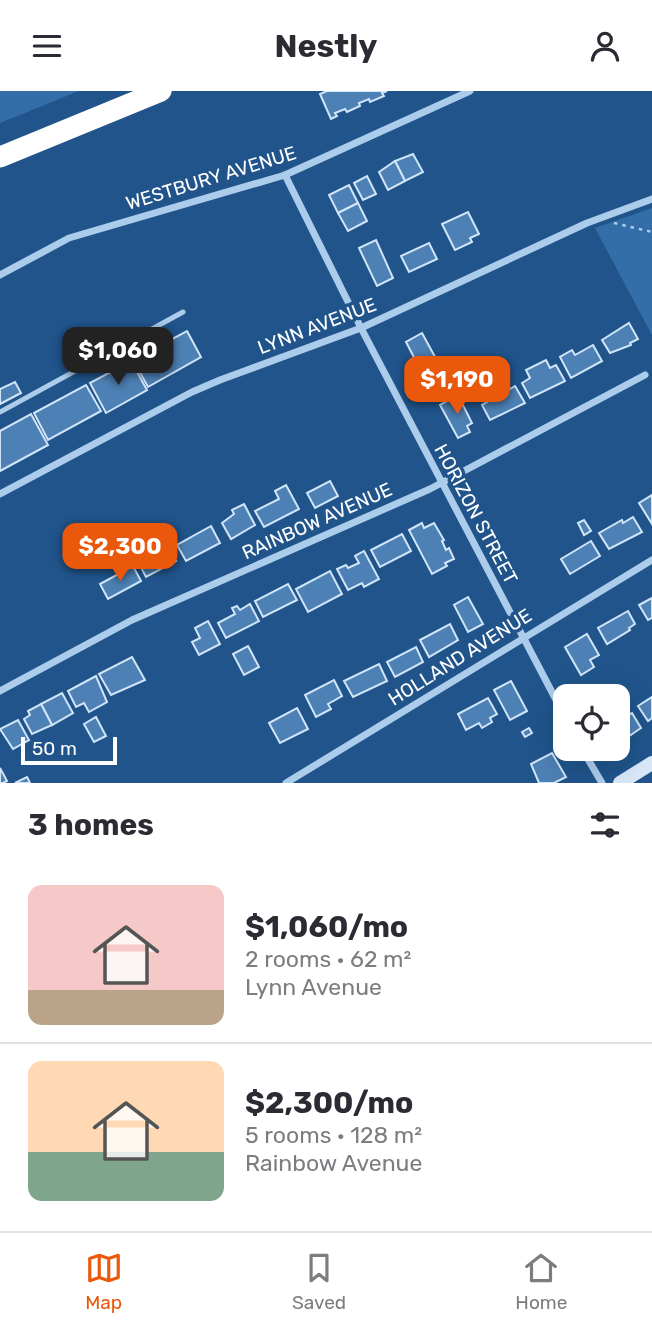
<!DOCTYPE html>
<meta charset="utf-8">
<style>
:root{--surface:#fff;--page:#f2f2f3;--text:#2b2b33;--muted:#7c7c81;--line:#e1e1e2;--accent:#ea580c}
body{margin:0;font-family:Rubik,sans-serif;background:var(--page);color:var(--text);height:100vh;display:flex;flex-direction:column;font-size:26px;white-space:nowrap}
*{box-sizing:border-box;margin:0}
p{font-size:23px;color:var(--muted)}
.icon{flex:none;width:38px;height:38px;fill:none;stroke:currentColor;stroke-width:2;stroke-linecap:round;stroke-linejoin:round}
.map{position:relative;height:692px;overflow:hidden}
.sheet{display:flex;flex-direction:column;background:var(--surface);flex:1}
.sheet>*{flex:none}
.fabs{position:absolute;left:553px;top:593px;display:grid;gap:14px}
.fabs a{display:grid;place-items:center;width:77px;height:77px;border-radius:14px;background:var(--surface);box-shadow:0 7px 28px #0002;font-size:35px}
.scale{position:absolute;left:21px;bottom:18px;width:96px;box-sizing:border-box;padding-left:7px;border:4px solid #fff;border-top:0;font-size:19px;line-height:24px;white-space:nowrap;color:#fff;-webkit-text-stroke:5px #20548b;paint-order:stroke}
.price{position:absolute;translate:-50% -60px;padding:0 16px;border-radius:14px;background:var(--accent);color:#fff;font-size:23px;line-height:46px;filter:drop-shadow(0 2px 4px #0008)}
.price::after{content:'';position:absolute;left:50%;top:42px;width:21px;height:16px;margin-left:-10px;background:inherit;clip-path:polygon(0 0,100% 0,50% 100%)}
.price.active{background:#222;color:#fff}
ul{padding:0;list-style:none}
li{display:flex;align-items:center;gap:21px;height:175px;padding:0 28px}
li+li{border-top:2px solid var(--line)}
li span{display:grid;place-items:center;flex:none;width:196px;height:140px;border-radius:14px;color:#555}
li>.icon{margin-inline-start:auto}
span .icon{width:84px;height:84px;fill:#fffc;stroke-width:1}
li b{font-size:30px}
h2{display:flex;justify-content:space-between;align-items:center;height:84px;padding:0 28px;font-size:30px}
header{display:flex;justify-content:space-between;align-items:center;height:91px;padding:0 28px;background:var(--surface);font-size:32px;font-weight:700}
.dock{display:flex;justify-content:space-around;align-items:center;height:98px;border-top:2px solid var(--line);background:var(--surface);font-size:19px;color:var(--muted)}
.dock a{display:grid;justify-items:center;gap:4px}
.dock .active{color:var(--accent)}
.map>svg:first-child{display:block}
.green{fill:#346ea8}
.building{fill:#4d80b4;stroke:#d1e5f8;stroke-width:2}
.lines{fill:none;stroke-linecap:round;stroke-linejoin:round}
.path{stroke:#accceb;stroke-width:2.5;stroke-dasharray:3.5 5;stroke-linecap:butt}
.service{stroke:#accceb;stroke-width:5}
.minor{stroke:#accceb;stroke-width:7}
.secondary{stroke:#d8e8f9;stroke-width:14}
.motorway{stroke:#fff;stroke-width:21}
.labels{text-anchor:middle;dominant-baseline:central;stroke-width:7;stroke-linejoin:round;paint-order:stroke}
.street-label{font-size:19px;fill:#fff;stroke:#20548b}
</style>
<header><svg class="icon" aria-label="menu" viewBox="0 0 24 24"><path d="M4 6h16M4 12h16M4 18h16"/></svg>Nestly<svg class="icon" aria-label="person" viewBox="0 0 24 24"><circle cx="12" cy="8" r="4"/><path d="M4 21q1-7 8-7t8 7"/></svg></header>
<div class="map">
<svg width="652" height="692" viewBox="0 0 652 692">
<rect width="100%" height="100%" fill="#20548b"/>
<g class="green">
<polygon points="0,0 79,0 0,32"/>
<polygon points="652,117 652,244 595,137"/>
</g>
<g class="building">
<polygon points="327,0 387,0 382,2 384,5 370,11 369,8 359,12 360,15 347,21 345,18 335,22 337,25 331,28 320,3"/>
<polygon points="413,63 423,81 405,90 395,70"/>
<polygon points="395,70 405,90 388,99 379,81"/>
<polygon points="367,85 376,103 363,109 354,92"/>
<polygon points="349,94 358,112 338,122 329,104"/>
<polygon points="358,112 367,130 348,140 338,122"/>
<polygon points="468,121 479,143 470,147 472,151 455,159 442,133"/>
<polygon points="376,149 393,187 377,195 359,157"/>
<polygon points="429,152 437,168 409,181 401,165"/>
<polygon points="629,232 638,248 630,252 631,254 610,262 602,249"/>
<polygon points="115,238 120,247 79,269 74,260"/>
<polygon points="187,240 201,266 148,296 133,269"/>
<polygon points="422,242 440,275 426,282 422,274 419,276 406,251"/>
<polygon points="593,254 602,270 571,287 560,266 572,259 575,264"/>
<polygon points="546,269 550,277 556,274 565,290 530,307 522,292 530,287 526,279"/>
<polygon points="131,270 147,299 106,322 90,292"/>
<polygon points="452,274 456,283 449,287 444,278"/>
<polygon points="432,287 436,294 428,297 425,291"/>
<polygon points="15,291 21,302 0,313 0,298"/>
<polygon points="86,294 101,320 48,349 34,322"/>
<polygon points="515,295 525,312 490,329 482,314"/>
<polygon points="458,304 472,332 467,335 470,341 458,347 440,314"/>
<polygon points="31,323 48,354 0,380 0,340"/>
<polygon points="330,390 338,405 315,417 307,402"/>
<polygon points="286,394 299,418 264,436 255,420 279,408 275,400"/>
<polygon points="652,404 652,433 639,412"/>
<polygon points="244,413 255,434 231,448 222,432 234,423 232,419"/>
<polygon points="633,426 642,441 609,458 599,442 622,429 623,432"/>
<polygon points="584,429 591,440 584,444 578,432"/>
<polygon points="422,432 424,437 434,432 444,449 442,450 446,459 449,457 454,468 445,472 447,475 432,483 409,439"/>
<polygon points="211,435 220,452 186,470 177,454"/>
<polygon points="402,443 411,460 380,476 371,459"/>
<polygon points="591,450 600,465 570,483 561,468"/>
<polygon points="167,453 176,470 146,486 137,469"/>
<polygon points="364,460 379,488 364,496 362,492 348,499 337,478 346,474 348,477 359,472 355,465"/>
<polygon points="133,475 141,490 108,508 100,493"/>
<polygon points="330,480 342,503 308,521 296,498"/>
<polygon points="288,493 297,509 263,526 255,510"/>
<polygon points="468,506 483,533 468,541 454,514"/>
<polygon points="652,507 652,527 648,529 639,514"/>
<polygon points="250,513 259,530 226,547 218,532 235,523 232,517 237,515 240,519"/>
<polygon points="628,520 635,533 629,537 630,539 607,553 598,537"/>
<polygon points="208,530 220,553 199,564 192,551 200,547 195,537"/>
<polygon points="450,533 458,549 429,566 420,549"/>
<polygon points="587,543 599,564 590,569 594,576 581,584 565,556"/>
<polygon points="248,555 259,576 244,584 233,563"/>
<polygon points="416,556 423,571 395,586 387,571"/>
<polygon points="132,566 145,589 111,604 99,583"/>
<polygon points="379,573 387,590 353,606 344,590"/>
<polygon points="96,585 107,611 89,621 84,612 76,616 68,600"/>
<polygon points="334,589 342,605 328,613 331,618 316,626 305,604"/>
<polygon points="511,590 527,620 510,629 494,599"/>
<polygon points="62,602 73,622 52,634 41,613"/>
<polygon points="652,606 652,627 648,630 638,615"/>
<polygon points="488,607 497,623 490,627 492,631 482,637 479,632 466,639 458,623"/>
<polygon points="41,613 52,634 32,643 24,628 30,624 28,620"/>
<polygon points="297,617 308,638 280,652 269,632"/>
<polygon points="632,622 641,637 619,652 618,629"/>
<polygon points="96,626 106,645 94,651 84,633"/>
<polygon points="18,629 29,649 13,658 0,638"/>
<polygon points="529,637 532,642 525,646 522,641"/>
<polygon points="552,662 566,686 554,692 539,692 531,673"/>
<polygon points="0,677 7,690 3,692 0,692"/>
<polygon points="27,686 30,692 15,692"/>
</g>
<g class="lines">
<polyline class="path" points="614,132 652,141"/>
<polyline class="service" points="0,321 183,221"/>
<g class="minor">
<polyline points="285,84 361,237 565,626"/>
<polyline points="0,184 69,147 285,84 470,0"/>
<polyline points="0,403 192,301 220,289 361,237 587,132 652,108"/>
<polyline points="0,600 132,529 430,398 645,284"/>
<polyline points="582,658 602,692"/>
<polyline points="286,692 652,469"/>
</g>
<polyline class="secondary" points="620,692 652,672"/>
<polyline class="motorway" points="0,66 161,0"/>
</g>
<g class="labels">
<g class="street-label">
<text transform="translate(211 87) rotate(-17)">WESTBURY AVENUE</text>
<text transform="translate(317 235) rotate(-21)">LYNN AVENUE</text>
<text transform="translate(476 423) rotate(62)">HORIZON STREET</text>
<text transform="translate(317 430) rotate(-24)">RAINBOW AVENUE</text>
<text transform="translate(460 566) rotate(-32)">HOLLAND AVENUE</text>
</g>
</g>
</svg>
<div class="fabs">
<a><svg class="icon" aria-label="locate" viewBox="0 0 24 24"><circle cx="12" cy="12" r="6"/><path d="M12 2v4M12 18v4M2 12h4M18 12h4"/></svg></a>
</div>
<div class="scale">50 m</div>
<b class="price active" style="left:118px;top:296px">$1,060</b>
<b class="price" style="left:457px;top:325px">$1,190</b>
<b class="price" style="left:120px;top:492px">$2,300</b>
</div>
<section class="sheet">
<h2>3 homes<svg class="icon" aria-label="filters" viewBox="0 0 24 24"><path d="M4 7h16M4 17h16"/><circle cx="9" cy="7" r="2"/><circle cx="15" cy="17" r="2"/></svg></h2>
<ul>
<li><span style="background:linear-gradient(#f6c9c9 75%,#b9a48a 0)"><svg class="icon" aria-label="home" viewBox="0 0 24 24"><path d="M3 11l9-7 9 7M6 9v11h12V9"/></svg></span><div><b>$1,060/mo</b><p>2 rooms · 62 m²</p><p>Lynn Avenue</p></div></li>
<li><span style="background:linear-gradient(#ffd9b3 65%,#7fa58c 0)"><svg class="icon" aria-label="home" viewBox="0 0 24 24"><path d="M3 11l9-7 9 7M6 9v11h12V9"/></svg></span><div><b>$2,300/mo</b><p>5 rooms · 128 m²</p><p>Rainbow Avenue</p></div></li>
</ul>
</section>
<nav class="dock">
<a class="active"><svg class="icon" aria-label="map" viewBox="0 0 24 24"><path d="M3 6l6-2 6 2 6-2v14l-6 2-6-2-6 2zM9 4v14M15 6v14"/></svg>Map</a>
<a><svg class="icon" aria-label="saved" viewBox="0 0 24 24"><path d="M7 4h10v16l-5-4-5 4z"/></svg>Saved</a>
<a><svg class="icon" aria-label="home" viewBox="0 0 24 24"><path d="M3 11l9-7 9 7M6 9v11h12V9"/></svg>Home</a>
</nav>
